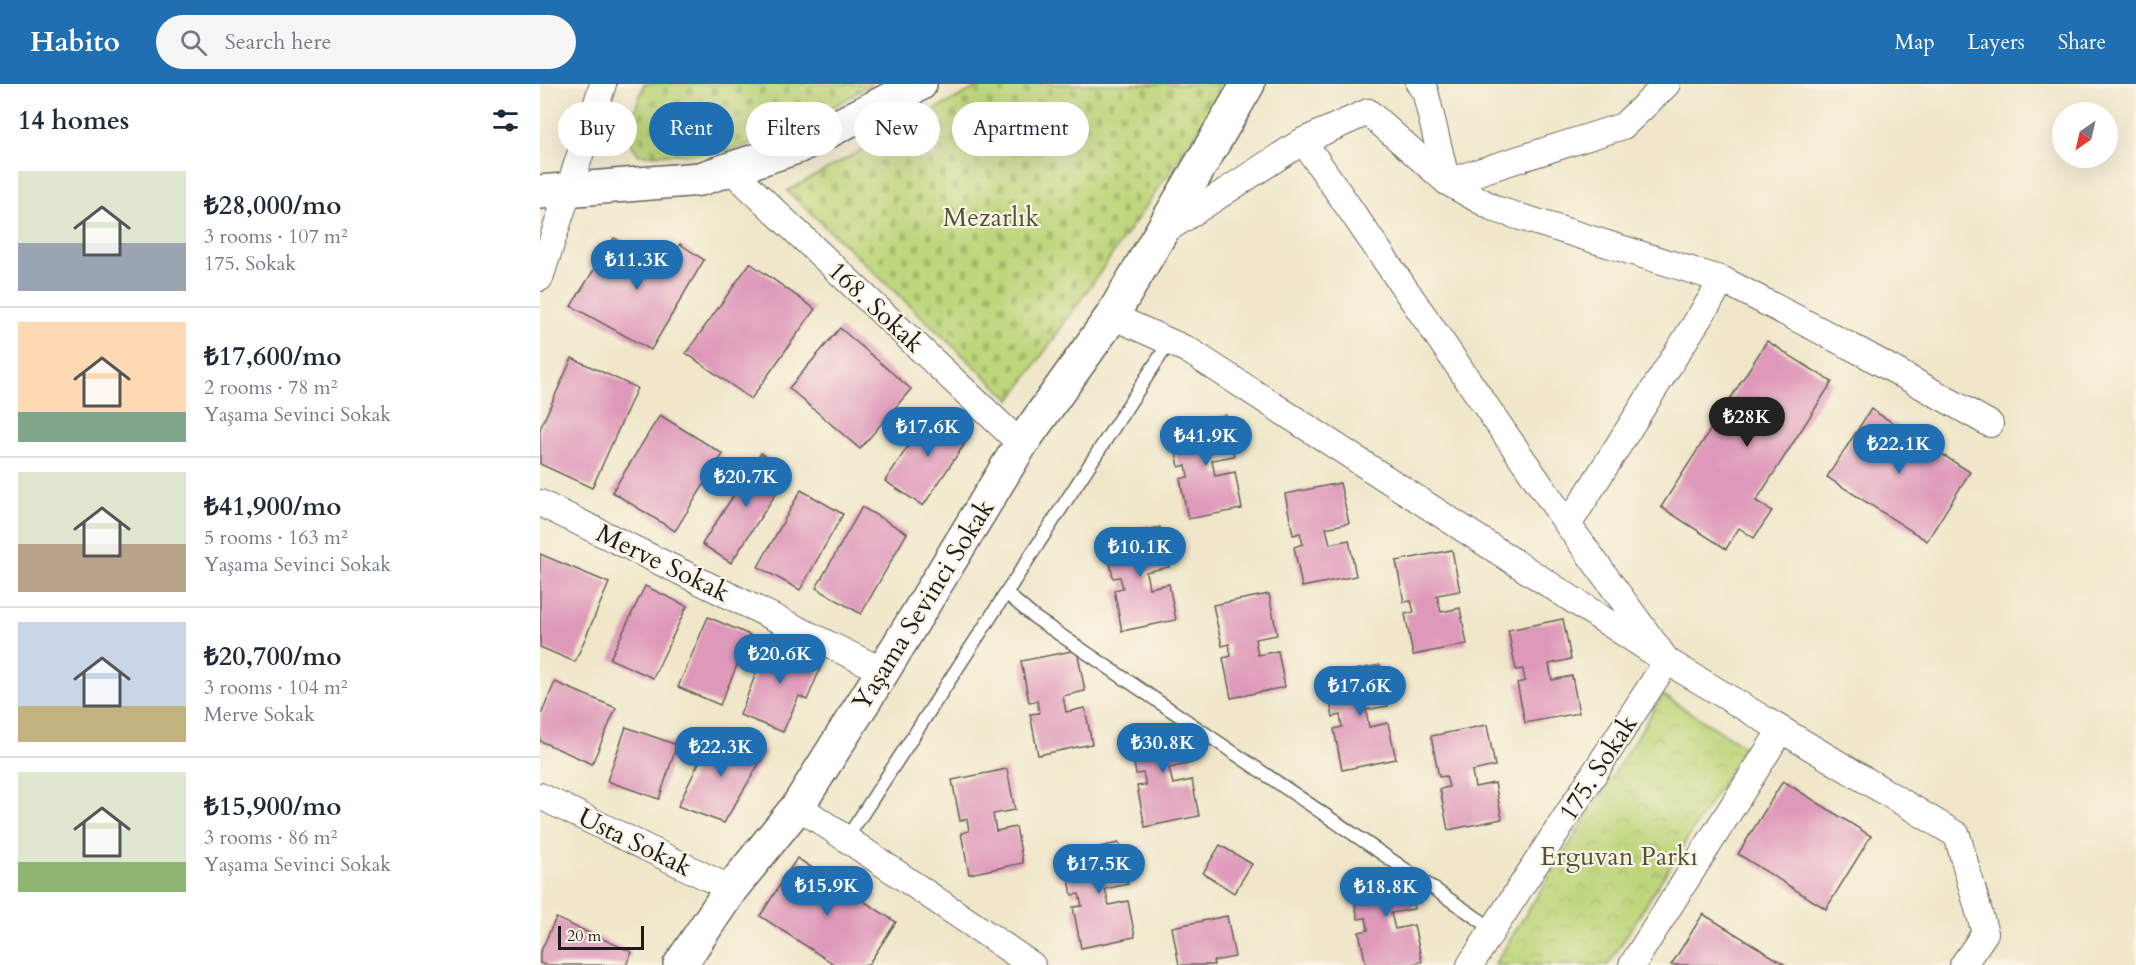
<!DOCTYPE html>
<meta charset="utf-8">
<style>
:root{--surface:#fff;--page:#f6f6f7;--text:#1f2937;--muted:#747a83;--line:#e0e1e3;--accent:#1f6fb2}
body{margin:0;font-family:Cardo,serif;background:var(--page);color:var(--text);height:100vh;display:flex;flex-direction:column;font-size:22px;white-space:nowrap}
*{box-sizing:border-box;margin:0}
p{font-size:20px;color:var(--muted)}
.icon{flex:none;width:33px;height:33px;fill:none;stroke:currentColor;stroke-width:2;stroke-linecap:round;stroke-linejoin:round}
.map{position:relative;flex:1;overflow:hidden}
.details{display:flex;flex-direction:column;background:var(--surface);width:540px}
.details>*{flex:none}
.banner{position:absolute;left:18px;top:18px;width:570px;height:54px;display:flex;gap:12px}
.needle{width:39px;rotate:214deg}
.fabs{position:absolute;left:1512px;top:18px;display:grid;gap:12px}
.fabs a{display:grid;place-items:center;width:66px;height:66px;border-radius:50%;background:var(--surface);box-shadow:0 6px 24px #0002;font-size:30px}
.scale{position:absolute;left:18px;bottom:15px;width:86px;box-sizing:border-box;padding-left:6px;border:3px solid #1c1c1c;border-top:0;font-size:16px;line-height:21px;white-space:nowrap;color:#1c1c1c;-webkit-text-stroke:4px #fcf5e5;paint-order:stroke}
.price{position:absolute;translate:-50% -51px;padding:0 14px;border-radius:21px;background:var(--accent);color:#fff;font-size:20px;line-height:39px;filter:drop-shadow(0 2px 3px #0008)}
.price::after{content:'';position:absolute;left:50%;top:36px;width:18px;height:14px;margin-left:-9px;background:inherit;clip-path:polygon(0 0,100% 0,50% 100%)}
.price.current{background:#222;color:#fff}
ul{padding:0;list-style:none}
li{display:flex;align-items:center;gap:18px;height:150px;padding:0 18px}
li+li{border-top:2px solid var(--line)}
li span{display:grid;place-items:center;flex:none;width:168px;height:120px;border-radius:0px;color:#555}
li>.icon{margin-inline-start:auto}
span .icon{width:72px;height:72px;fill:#fffc;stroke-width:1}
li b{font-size:26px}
h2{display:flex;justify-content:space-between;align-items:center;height:72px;padding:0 18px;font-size:26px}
.tag{padding:0 21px;border-radius:27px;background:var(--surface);box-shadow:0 6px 24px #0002;font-size:21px;line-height:54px}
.tag.current{background:var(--accent);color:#fff}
header{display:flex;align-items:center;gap:36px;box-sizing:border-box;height:84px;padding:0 30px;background:var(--accent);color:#fff}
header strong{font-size:28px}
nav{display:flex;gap:33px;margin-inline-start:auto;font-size:21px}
.search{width:420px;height:54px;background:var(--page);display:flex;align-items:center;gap:15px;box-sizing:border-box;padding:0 21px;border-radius:33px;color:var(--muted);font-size:22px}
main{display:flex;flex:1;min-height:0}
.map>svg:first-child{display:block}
.cemetery{fill:url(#cemetery-stones);stroke:#6d794c;stroke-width:1.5}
.park{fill:url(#park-crowns);stroke:#6d794c;stroke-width:1.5}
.building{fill:#de98b9}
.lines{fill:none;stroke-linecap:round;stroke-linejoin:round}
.lane-casing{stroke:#666359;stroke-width:15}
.street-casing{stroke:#666359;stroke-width:28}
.secondary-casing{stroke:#666359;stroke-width:36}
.lane{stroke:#fff;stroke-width:12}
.street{stroke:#fff;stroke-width:26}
.secondary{stroke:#fff;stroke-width:33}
.labels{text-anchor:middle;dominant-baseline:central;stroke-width:4.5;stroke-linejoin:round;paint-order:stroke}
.park-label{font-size:26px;fill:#4d5438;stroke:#fcf5e5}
.street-label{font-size:26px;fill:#1c1c1c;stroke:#fcf5e5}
</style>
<header>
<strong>Habito</strong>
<div class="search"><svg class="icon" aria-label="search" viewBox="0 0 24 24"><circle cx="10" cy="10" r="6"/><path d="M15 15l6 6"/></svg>Search here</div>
<nav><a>Map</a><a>Layers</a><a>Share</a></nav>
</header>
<main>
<section class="details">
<h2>14 homes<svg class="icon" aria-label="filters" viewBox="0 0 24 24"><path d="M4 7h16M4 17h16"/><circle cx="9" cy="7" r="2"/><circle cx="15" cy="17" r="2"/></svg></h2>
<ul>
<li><span style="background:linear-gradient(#dfe7d0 60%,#9aa5b1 0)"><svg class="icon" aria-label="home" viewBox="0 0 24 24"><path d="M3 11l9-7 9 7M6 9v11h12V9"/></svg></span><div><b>₺28,000/mo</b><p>3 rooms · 107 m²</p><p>175. Sokak</p></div></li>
<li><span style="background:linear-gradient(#ffd9b3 75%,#7fa58c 0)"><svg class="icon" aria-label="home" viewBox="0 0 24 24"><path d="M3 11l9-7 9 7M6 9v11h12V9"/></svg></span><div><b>₺17,600/mo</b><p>2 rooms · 78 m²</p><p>Yaşama Sevinci Sokak</p></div></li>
<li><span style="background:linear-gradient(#dfe7d0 60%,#b9a48a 0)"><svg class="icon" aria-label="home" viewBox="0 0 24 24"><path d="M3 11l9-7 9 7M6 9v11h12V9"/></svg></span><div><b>₺41,900/mo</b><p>5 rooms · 163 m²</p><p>Yaşama Sevinci Sokak</p></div></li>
<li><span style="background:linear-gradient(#c9d6e8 70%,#c2b280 0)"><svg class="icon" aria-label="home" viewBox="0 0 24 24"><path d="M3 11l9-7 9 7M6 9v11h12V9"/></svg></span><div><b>₺20,700/mo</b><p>3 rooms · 104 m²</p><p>Merve Sokak</p></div></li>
<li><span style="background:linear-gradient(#dfe7d0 75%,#8fb573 0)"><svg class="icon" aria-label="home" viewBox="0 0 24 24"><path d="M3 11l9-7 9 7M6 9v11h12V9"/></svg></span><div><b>₺15,900/mo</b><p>3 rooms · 86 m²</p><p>Yaşama Sevinci Sokak</p></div></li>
</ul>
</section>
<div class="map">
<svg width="1596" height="881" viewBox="0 0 1596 881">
<defs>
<pattern id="cemetery-stones" width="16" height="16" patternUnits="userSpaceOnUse" patternTransform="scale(1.5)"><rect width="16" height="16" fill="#bed67b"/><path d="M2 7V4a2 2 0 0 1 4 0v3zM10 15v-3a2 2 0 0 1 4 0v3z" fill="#a3b76a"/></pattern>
<pattern id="park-crowns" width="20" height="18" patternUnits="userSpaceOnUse" patternTransform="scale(1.5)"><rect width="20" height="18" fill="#bed67b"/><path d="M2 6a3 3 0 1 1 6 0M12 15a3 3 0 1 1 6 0" fill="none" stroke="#a3b76a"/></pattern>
</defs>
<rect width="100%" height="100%" fill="#fcf5e5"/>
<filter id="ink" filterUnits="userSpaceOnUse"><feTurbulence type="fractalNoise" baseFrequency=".0167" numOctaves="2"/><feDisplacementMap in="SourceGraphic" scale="12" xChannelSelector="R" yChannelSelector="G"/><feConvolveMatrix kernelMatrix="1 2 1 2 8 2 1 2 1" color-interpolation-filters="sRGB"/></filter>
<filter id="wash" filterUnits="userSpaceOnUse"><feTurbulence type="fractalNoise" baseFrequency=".008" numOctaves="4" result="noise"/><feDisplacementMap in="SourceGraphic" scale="24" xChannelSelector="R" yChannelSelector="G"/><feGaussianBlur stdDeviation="1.35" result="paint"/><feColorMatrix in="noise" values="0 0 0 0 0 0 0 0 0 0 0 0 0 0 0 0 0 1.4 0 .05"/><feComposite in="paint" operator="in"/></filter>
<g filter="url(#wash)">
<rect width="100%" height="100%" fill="#f0e7ca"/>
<g class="cemetery">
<polygon points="104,0 332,0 260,43 182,69 99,71 86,53"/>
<polygon points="442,0 691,0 471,316 247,107"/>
</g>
<polygon class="park" points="1123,611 1205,663 1068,881 954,881"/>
<g id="blocks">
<g class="building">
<polygon points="74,154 126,181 140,160 164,176 111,266 31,222"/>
<polygon points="210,179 275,225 211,315 146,269"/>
<polygon points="300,244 371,305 320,365 249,304"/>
<polygon points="1227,257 1292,298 1216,417 1232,427 1214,454 1199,444 1186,465 1121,423"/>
<polygon points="32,274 97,304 52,404 0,380 0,345"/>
<polygon points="1331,325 1430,388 1387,457 1287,393"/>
<polygon points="392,326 430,352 383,422 345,397"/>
<polygon points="120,331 183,370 135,447 72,408"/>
<polygon points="686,331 694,372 672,376 675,392 695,388 702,425 648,435 640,395 648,393 646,381 639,383 631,342"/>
<polygon points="221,369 250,388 191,479 162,460"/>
<polygon points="800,399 809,439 786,444 790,460 809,456 816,492 762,503 754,463 763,460 760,449 753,451 745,410"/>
<polygon points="261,406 303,430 260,506 218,483"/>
<polygon points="322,423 367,449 321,530 276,504"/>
<polygon points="620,443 629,483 606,488 609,504 629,500 636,536 582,547 574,506 583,504 580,493 573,494 565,453"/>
<polygon points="912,466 920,507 897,511 901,528 920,524 927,560 873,571 865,530 874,528 871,517 864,518 856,477"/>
<polygon points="0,470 69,499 35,578 0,563"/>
<polygon points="105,502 147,522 113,594 70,575"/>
<polygon points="729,510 737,551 715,555 718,571 738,567 745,603 691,614 683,574 691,572 689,560 682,562 673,521"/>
<polygon points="168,533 210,551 180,621 138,603"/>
<polygon points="1023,535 1031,575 1009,580 1012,596 1032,592 1039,629 985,639 977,599 985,597 983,585 976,586 968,546"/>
<polygon points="229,555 283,578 267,616 259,612 243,648 200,631"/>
<polygon points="537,566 545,607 523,612 526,628 545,624 552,660 498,671 490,630 499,629 497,617 489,618 481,577"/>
<polygon points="840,581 848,622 826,626 829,643 848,639 856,675 802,686 794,645 802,643 800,631 793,633 785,592"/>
<polygon points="15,598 76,624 52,680 0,657 0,633"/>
<polygon points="644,638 652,679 629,684 633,700 652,696 659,732 605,743 597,702 606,701 603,689 596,690 588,649"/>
<polygon points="947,641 955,682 932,687 935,703 955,699 962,735 908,746 900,705 909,703 906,692 899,693 891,652"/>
<polygon points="86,643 137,661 119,715 67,697"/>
<polygon points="172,651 226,668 184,739 138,722"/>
<polygon points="467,685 475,726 453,730 456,747 476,743 483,779 429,790 421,749 429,747 427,735 420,737 412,696"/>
<polygon points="1243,697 1331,752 1286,825 1198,770"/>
<polygon points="579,759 588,800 565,805 569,821 588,817 595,853 541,864 533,823 542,822 539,810 532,811 524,770"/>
<polygon points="680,761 712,780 694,809 663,789"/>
<polygon points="257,774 356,838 328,881 295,881 220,832"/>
<polygon points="866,784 874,825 851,829 855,845 874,841 882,878 864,881 826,881 819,848 828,846 826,834 818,835 810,795"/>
<polygon points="1163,830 1246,881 1131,881"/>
<polygon points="687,832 695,873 673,877 674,881 639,881 632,843"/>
<polygon points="16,834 92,868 86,881 4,881 0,879 0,869"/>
</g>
</g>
</g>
<g filter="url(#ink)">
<use href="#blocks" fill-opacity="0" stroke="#666359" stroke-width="1.5"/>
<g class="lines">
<g class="lane-casing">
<g id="lane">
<polyline points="466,509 494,533 953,845"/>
<polyline points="307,754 630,257"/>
</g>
</g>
<g class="street-casing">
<g id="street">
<polyline points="879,0 885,7 907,98 1083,42 1127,0"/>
<polyline points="763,57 1028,441 1127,577 930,881"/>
<polyline points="190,85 481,360"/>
<polyline points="623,148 763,57 828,28 907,98 955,125 1183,196 1325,270 1450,340"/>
<polyline points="0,194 63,0"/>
<polyline points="572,232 648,266 1127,577 1417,751 1445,849 1423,881"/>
<polyline points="0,419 343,587"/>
<polyline points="1028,441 1183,196"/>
<polyline points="0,712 191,805"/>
<polyline points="258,722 492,881"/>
<polyline points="1092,881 1241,646"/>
</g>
</g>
<g class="secondary-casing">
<g id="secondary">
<polyline points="0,108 160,95 257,63 380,0"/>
<polyline points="140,881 191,805 258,722 343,587 481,360 572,232 708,0"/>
</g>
</g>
<use href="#lane" class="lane"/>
<use href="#street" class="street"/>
<use href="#secondary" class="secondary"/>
</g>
</g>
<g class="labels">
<g class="park-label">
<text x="451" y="133">Mezarlık</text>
<text x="1079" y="772">Erguvan Parkı</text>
</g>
<g class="street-label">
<text transform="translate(336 223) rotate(43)">168. Sokak</text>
<text transform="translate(123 479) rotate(26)">Merve Sokak</text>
<text transform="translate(383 521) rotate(-58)">Yaşama Sevinci Sokak</text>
<text transform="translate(1058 684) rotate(-57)">175. Sokak</text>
<text transform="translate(95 758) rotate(26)">Usta Sokak</text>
</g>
</g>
</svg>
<div class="fabs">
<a><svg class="needle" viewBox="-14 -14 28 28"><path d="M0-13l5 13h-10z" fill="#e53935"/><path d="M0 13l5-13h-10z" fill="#747a83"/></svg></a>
</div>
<div class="scale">20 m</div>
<b class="price" style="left:97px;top:207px">₺11.3K</b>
<b class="price current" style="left:1207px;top:364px">₺28K</b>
<b class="price" style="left:388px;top:374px">₺17.6K</b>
<b class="price" style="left:666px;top:383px">₺41.9K</b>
<b class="price" style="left:1359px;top:391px">₺22.1K</b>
<b class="price" style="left:206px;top:424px">₺20.7K</b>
<b class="price" style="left:600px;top:494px">₺10.1K</b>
<b class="price" style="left:240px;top:601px">₺20.6K</b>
<b class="price" style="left:820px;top:633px">₺17.6K</b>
<b class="price" style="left:623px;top:690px">₺30.8K</b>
<b class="price" style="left:181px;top:694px">₺22.3K</b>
<b class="price" style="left:559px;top:811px">₺17.5K</b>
<b class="price" style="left:287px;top:833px">₺15.9K</b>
<b class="price" style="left:846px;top:834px">₺18.8K</b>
<div class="banner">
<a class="tag">Buy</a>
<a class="tag current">Rent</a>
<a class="tag">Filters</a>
<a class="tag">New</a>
<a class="tag">Apartment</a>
</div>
</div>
</main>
